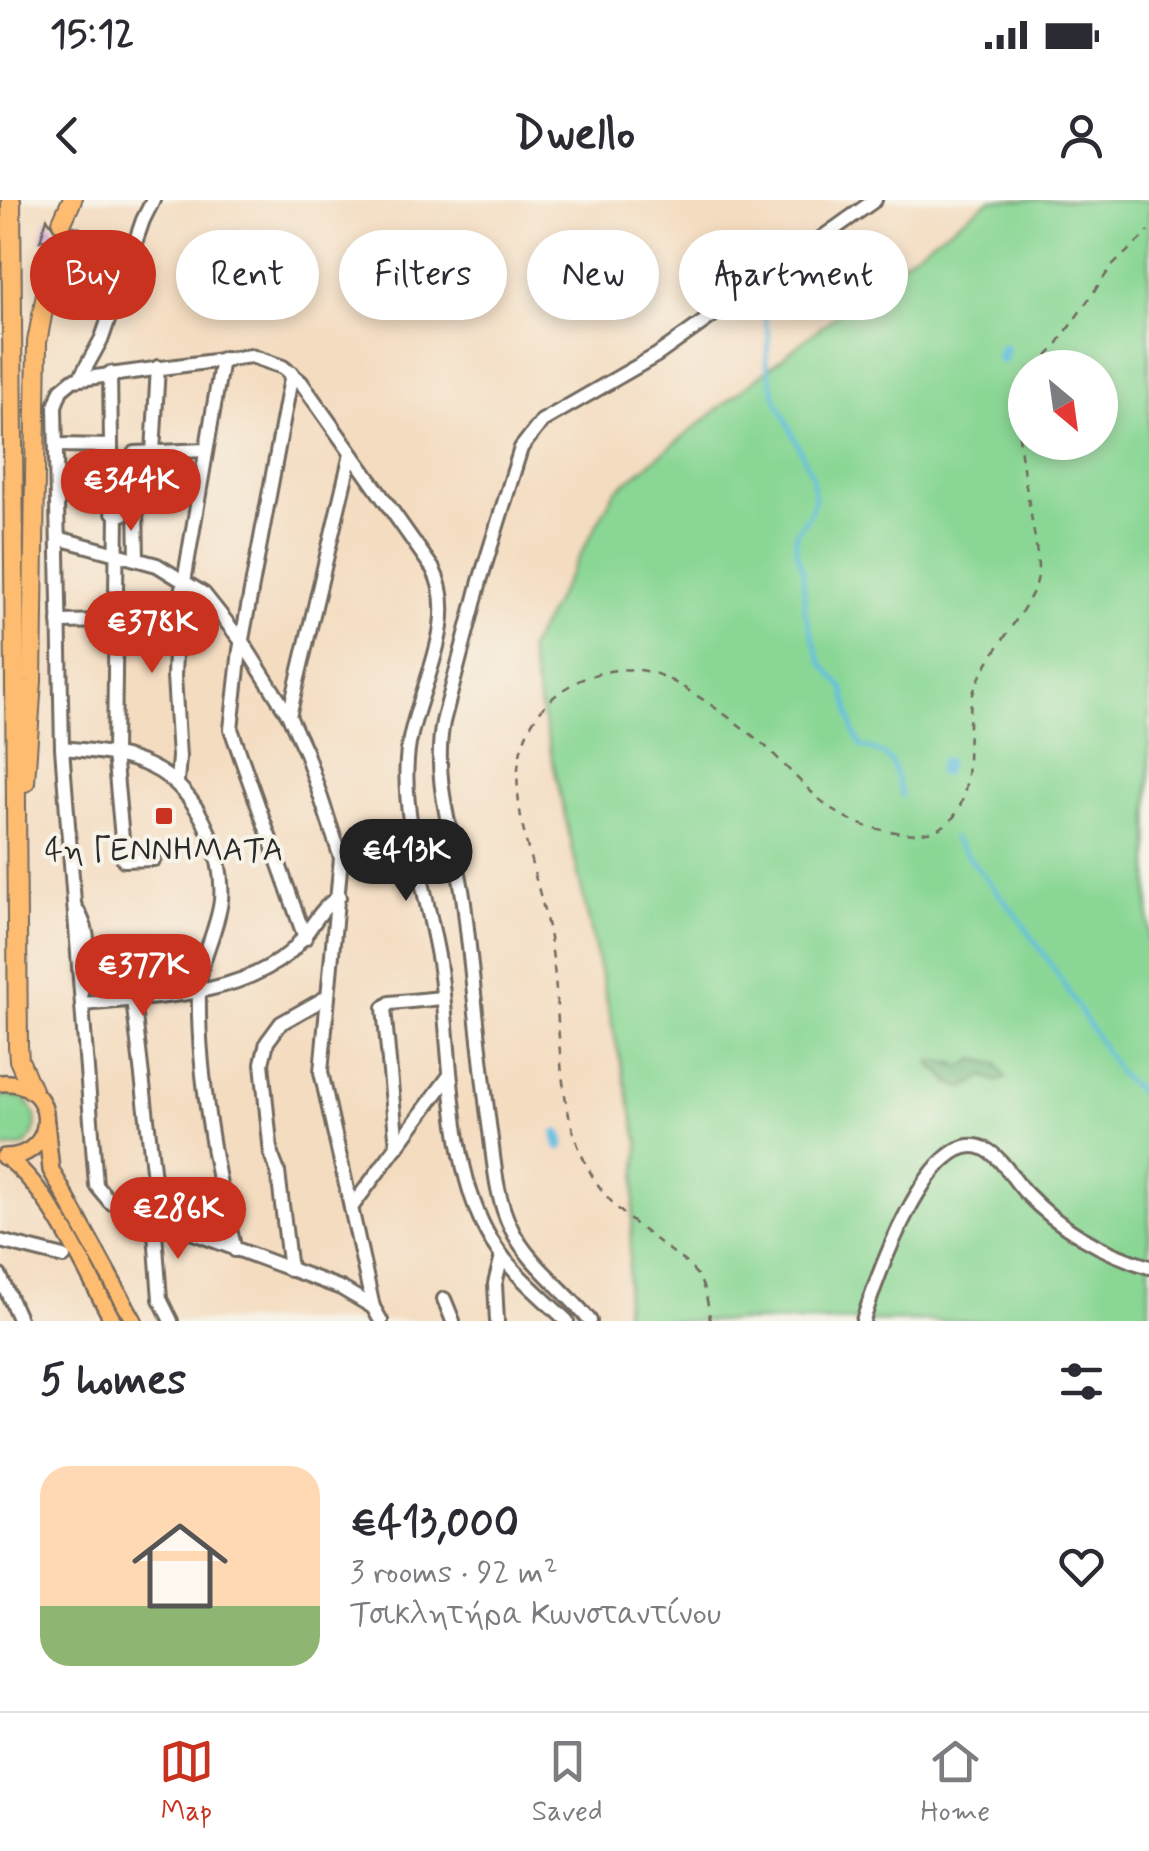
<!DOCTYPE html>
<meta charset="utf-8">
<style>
:root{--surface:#fff;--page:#f7f7f7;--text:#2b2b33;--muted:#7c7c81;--line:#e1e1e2;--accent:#c8321e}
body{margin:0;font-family:Mynerve,sans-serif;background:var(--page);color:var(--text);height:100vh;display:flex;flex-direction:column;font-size:38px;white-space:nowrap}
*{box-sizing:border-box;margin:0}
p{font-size:32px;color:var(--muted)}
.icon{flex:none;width:55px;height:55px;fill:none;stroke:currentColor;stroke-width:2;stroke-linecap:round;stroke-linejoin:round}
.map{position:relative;height:1121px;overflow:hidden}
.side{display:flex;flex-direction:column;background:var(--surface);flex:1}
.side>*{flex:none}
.top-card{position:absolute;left:30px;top:30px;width:1090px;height:90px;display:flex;gap:20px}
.needle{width:65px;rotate:151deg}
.fabs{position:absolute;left:1008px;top:150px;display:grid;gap:20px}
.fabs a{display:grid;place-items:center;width:110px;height:110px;border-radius:50%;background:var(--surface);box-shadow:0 5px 15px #0003;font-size:50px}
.price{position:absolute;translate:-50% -85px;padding:0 22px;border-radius:35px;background:var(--accent);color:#fff;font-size:32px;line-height:65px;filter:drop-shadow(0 2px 5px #0008)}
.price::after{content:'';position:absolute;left:50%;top:60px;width:30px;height:22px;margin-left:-15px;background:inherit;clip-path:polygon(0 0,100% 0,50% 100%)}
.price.on{background:#222;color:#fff}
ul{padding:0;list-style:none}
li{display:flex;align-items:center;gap:30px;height:250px;padding:0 40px}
li span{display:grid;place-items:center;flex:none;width:280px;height:200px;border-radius:30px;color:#555}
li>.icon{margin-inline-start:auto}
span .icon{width:120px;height:120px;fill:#fffc;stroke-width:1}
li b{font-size:42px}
h2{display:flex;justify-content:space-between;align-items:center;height:120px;padding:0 40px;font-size:42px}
.tag{padding:0 35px;border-radius:45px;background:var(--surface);box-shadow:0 5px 15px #0003;font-size:35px;line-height:90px}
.tag.on{background:var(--accent);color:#fff}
.status{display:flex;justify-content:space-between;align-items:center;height:70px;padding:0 50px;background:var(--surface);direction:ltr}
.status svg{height:28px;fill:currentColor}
header{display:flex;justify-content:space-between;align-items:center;height:130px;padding:0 40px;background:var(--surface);font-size:45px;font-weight:700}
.dock{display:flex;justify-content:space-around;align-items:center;height:140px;border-top:2px solid var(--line);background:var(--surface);font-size:28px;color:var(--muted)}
.dock a{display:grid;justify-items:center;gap:5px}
.dock .on{color:var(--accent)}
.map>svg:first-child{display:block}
.green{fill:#8ad795;stroke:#5a8160;stroke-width:2.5;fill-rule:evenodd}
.forest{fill:#6fb87e;stroke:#4d7254;stroke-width:2.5}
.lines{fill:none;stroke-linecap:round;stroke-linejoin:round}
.stream{stroke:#64bee2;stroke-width:4}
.canal{stroke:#64bee2;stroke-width:11}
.building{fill:#caa7d8}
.minor-casing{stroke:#71695f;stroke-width:18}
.major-casing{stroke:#71695f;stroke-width:20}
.highway-casing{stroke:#71695f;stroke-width:22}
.path{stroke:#71695f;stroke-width:2.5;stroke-dasharray:8 8;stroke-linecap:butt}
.minor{stroke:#fff;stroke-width:12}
.major{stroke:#febc70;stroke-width:15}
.highway{stroke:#febc70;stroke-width:18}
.poi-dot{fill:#c8321e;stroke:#f7f3e8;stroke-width:4}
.labels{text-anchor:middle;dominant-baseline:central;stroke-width:8;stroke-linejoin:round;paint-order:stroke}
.poi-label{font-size:32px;fill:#2b2b2b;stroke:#f7f3e8}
</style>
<div class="status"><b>15:12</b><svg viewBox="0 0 49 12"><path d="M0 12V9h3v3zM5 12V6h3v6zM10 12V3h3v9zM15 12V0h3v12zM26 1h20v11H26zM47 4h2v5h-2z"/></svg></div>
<header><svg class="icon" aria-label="back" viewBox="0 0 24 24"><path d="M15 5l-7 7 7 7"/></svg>Dwello<svg class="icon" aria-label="person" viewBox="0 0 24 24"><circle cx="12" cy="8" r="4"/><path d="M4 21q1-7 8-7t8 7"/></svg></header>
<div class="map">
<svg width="1149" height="1121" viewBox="0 0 1149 1121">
<rect width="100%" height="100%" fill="#f7f3e8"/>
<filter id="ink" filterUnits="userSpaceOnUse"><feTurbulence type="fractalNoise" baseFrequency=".01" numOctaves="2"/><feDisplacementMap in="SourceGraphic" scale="20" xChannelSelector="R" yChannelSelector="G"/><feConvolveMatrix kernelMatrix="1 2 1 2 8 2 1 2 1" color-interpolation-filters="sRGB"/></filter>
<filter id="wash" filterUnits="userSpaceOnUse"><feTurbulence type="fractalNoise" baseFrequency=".0048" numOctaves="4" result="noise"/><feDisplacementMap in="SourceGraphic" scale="40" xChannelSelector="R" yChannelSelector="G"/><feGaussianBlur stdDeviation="2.25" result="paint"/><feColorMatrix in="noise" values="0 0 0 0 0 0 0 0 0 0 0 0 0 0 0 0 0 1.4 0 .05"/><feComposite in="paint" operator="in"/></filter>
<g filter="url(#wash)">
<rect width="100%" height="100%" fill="#f4dcc0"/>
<g class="green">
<path d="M990,0H1149V1121H624L639,944L528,451L615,291L909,57ZM1025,168H1100V242H1025ZM952,862L961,867L997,864V881L984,876L949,884L943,874L933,869Z"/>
<path d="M0,895L23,898C40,913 39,930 25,946L0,949Z"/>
</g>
<path class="forest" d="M976,859L997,864L1006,879L997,881L984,876C959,891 965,894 942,874C938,870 933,867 929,862L941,861L961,867Z"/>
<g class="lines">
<g class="stream">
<path d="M761,104L769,137L766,162L776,199L812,275L815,299L808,317L796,332V351L803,371L805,412L821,462L844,489L854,532L861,546C898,556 891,564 902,596"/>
<polyline points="953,638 1019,718 1056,772 1120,875 1149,900"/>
</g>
<g class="canal">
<polyline points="1002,158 1004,149"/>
<polyline points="942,571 945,563"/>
<polyline points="558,935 560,945"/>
</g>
</g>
<g id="blocks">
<polygon class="building" points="47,18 58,34 68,33 74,26 86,30 79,54 67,50 66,41 58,34 40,41"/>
</g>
</g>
<g filter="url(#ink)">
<use href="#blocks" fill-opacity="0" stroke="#71695f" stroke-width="2.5"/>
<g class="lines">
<g class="minor-casing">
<g id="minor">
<polyline points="110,173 112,311 115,314 123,314"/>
<polyline points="292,173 240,450 231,529 305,738"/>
<polyline points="80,178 102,138 143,20 153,0"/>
<polyline points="57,245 111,246"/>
<polyline points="153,252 158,167"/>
<polyline points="117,314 114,553 124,660 154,659"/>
<polyline points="58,338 157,365 204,394 243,443 289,516 306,553 341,658 321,872 373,1107 381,1121"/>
<polyline points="137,359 135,253 206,250"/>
<polyline points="59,422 115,421"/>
<polyline points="114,428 176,429"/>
<polyline points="289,516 351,254"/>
<path d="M62,548C131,554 180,563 209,633C218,655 223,676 221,700C218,730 200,757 199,788C197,868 215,973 235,1050"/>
<polyline points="177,582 179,557 174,476 176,429 222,159"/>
<path d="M76,708C88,728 91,746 82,769"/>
<polyline points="133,799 159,1021"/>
<path d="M82,804C150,797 232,798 288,754C309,737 316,710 339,697"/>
<polyline points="397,947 384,808 390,803 442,798"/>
<polyline points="351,1008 450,875"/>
<polyline points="154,1020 160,1099 171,1121"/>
<polyline points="0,1041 64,1057"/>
<polyline points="290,1070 278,972 271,954 262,863 267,842 281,823 327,797"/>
<polyline points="0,1076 20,1121"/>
<polyline points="444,1099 453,1121"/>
<path d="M373,1107L341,1088L110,1002L96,985L62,548L55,206L61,190L73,180L251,156L283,167L301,182L433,369C463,426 411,498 407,560C402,621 429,701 439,762C452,846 447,956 486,1031C504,1067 539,1094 567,1121"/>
<polyline points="497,1121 495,1084 502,1056"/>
<path d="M590,1121C566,1090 528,1064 511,1028C495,996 494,958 489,924C479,850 473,777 464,703C456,642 431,583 443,522L480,381L521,248L542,221L657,155L875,0"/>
<path d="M863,1121C875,1083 930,922 985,949C1002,957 1013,980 1026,993C1059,1028 1103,1053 1149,1067"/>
</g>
</g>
<g class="major-casing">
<g id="major">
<path d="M0,883C58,877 62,957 4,957"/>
<polyline points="46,922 51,970 134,1121"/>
<path d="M7,958C51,990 86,1072 113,1121"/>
</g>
</g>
<g class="highway-casing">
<g id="highway">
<polyline points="11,0 18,846 19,860 32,890"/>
<polyline points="62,22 72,0"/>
<polyline points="25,582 32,481 37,142 55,46"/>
</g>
</g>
<g class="path">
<polyline points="1036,168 1053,150 1112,66 1149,31"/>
<path d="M710,1121C709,1106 705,1087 697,1075C687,1062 672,1052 660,1043C630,1021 605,1001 588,968C552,898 563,820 551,745C543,686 508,613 520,554C529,512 561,483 601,473C617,469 634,468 650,472C678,479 743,526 765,546C799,577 827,618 873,628C898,633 931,640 951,620C977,593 963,530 973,494C983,458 1038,400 1038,374C1039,327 1004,219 1025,183"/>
</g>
<use href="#minor" class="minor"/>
<use href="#major" class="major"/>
<use href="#highway" class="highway"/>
</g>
</g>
<rect class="poi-dot" x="154" y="606" width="20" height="20" rx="5"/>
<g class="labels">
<g class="poi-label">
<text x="164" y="651">4η ΓΕΝΝΗΜΑΤΑ</text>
</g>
</g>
</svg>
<div class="fabs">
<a><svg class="needle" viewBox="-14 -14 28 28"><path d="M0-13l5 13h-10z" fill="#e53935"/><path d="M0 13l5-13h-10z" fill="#7c7c81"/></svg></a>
</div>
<b class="price" style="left:131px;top:334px">€344K</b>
<b class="price" style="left:152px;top:476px">€378K</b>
<b class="price on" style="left:406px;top:704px">€413K</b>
<b class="price" style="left:143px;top:819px">€377K</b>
<b class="price" style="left:178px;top:1062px">€286K</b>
<div class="top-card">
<a class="tag on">Buy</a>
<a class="tag">Rent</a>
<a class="tag">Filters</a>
<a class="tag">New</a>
<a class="tag">Apartment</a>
</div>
</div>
<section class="side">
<h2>5 homes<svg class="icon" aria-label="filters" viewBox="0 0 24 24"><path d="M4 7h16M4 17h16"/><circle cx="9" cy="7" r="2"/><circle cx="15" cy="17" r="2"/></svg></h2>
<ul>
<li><span style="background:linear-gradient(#ffd9b3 70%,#8fb573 0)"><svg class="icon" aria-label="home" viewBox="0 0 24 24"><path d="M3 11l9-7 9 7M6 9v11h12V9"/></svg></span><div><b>€413,000</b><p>3 rooms · 92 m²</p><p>Τσικλητήρα Κωνσταντίνου</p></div><svg class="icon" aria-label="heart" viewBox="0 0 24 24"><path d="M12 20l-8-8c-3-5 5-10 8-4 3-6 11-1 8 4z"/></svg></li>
</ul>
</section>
<nav class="dock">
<a class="on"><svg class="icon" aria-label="map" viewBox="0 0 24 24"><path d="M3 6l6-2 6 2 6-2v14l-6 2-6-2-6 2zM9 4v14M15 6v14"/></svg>Map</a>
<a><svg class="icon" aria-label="saved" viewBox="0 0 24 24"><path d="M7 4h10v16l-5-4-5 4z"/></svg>Saved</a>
<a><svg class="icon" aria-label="home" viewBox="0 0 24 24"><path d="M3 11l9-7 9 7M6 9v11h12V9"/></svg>Home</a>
</nav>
